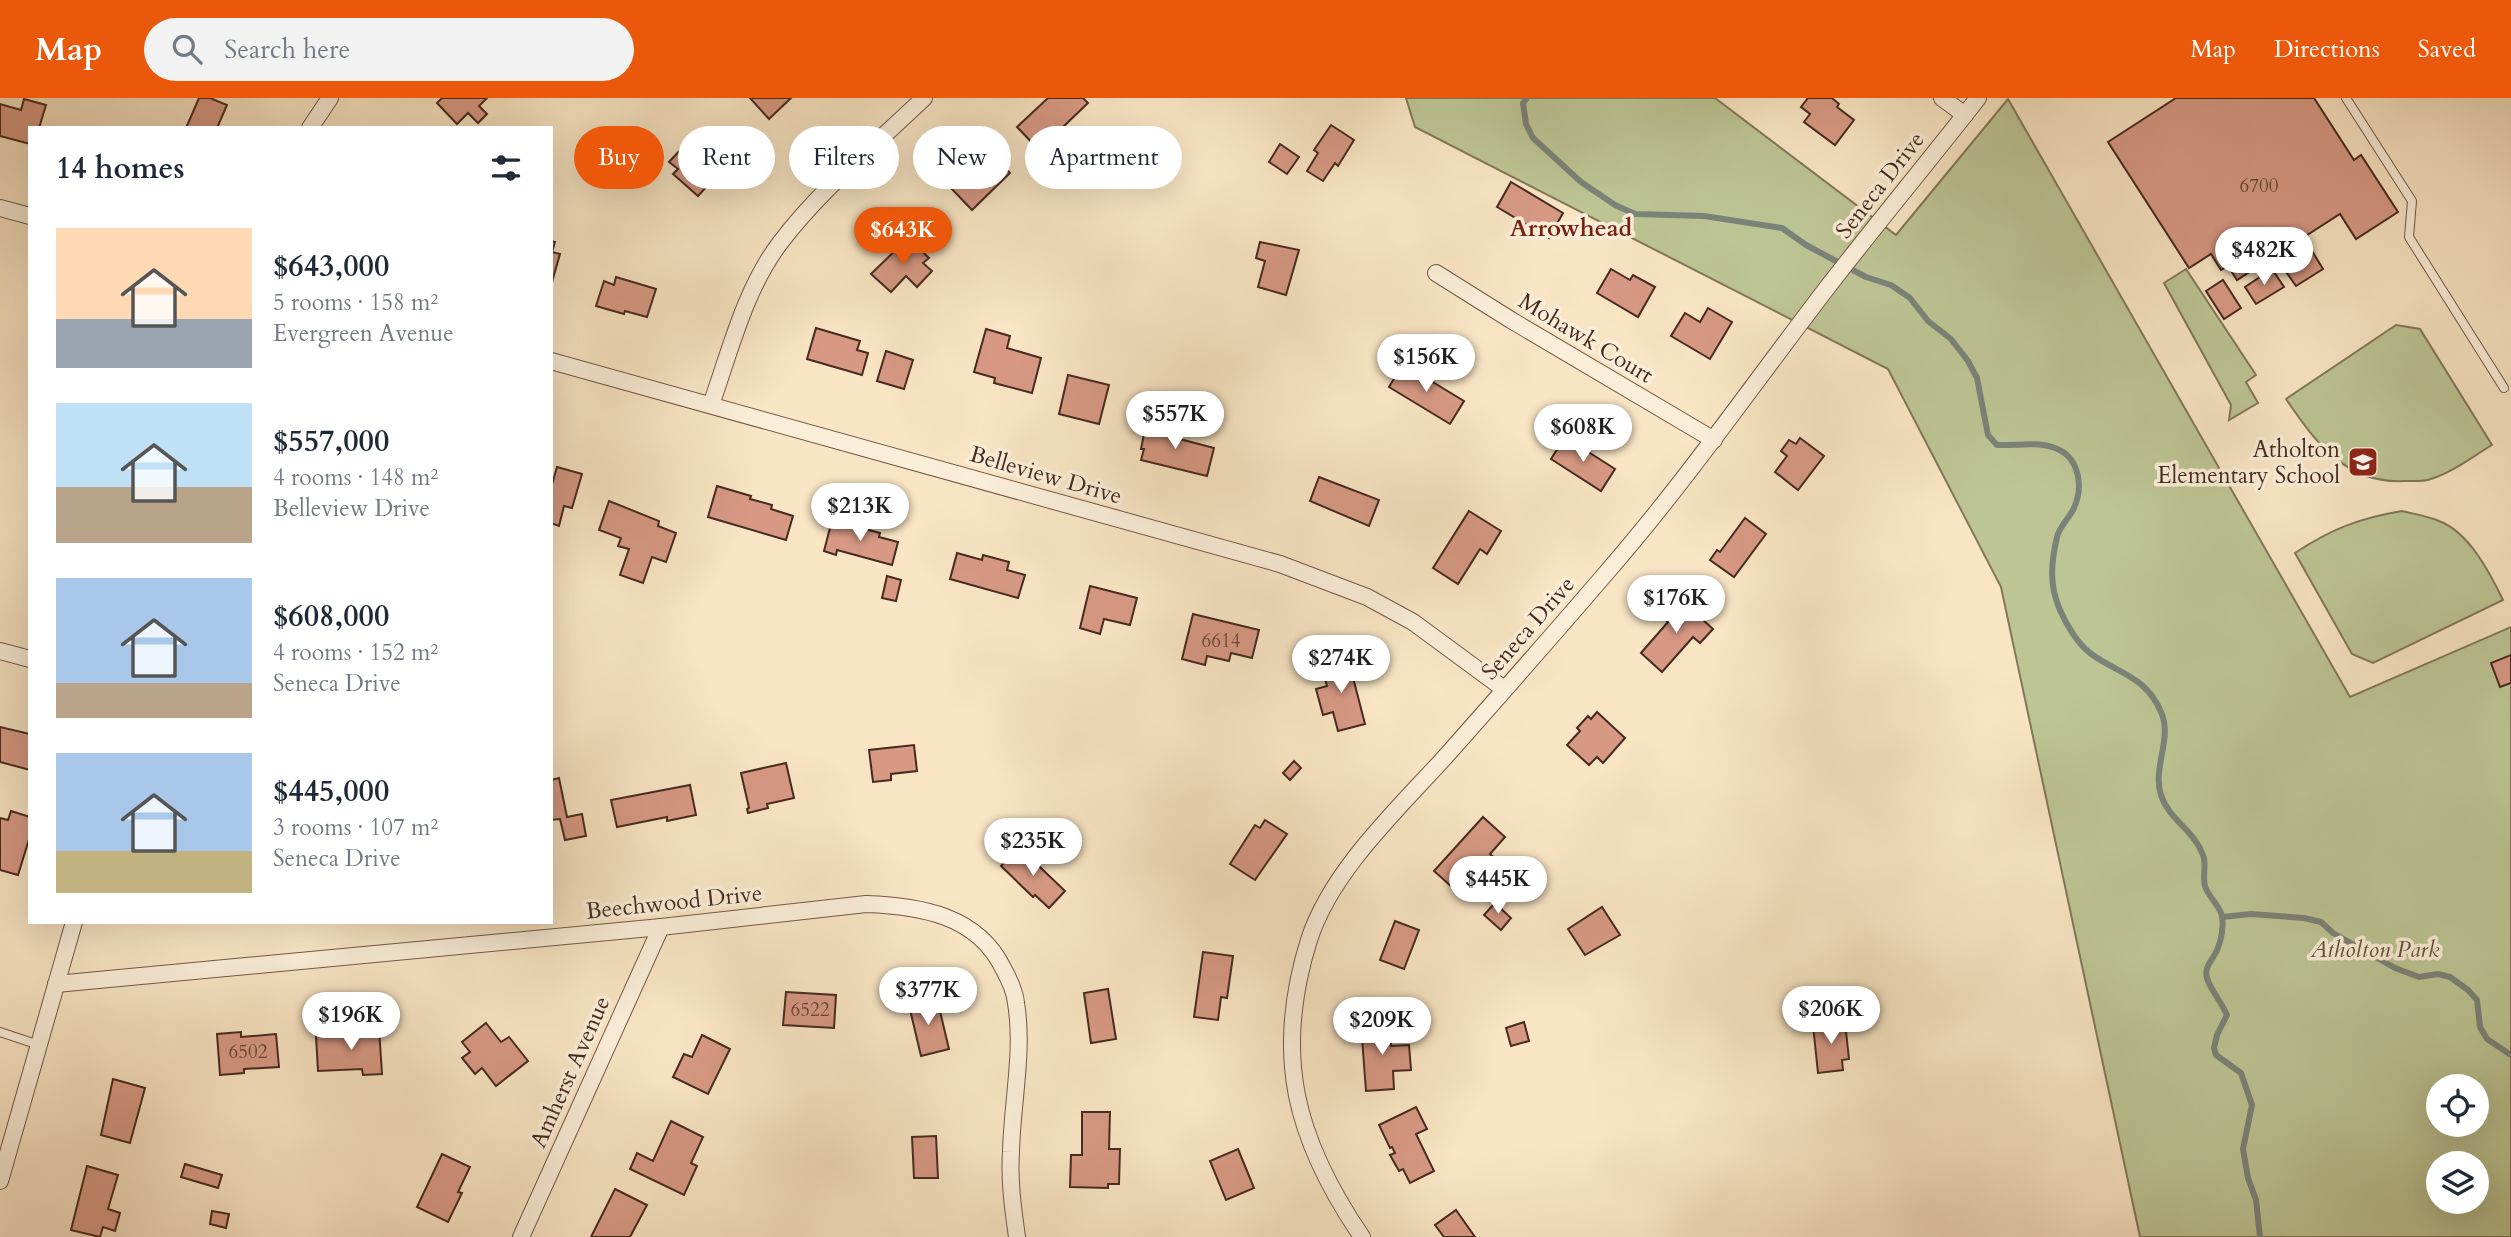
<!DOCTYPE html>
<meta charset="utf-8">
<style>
:root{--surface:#fff;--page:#f2f2f3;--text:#1f2937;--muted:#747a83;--accent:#ea580c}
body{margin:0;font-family:Cardo,serif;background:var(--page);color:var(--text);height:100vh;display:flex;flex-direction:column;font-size:26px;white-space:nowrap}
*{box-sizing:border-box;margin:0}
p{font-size:23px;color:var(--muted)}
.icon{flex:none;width:38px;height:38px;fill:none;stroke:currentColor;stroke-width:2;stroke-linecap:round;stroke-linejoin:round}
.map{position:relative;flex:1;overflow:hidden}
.panel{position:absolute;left:28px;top:28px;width:525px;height:798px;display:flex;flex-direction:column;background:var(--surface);border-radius:0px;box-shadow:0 7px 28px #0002}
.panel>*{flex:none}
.banner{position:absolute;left:574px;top:28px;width:665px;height:63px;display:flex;gap:14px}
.tools{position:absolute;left:2426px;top:976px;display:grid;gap:14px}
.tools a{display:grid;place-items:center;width:63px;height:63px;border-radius:50%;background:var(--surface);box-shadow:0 7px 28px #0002;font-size:35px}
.price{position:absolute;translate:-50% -60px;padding:0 16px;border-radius:24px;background:#fff;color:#222;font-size:23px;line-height:46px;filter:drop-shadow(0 2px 4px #0008)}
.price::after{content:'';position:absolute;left:50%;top:42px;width:21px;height:16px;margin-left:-10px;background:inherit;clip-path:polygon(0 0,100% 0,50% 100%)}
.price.active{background:var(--accent);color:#fff}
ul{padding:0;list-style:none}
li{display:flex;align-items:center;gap:21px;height:175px;padding:0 28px}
li span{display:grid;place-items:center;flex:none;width:196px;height:140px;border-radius:0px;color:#555}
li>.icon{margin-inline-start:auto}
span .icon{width:84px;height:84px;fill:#fffc;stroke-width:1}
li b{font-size:30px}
h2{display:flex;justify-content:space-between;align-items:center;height:84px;padding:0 28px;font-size:30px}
.chip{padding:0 24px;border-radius:32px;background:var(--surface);box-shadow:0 7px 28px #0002;font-size:24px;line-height:63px}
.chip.active{background:var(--accent);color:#fff}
header{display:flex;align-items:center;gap:42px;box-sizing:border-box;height:98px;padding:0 35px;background:var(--accent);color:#fff}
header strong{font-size:33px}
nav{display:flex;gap:38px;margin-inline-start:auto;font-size:24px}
.search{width:490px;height:63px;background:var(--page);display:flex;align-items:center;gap:18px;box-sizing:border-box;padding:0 24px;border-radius:38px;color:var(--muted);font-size:26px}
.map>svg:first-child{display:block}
.green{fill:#bdc594;stroke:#827859;stroke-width:2;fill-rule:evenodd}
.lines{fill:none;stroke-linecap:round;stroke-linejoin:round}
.stream{stroke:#7b8379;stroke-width:6}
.building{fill:#d79984;stroke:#472a1e;stroke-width:2}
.lane-casing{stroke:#745948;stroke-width:10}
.street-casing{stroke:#745948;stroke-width:18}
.lane{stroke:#fbeed9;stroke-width:8}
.street{stroke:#fbeed9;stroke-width:16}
.labels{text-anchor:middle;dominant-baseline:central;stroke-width:7;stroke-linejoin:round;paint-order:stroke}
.number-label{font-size:19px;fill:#6b4638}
.street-label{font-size:23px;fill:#472a1e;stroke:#fbeed9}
.poi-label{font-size:23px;fill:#472a1e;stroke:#fbeed9;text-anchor:end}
.park-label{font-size:23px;font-style:italic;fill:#64513c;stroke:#fbeed9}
.neighbourhood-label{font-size:24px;font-weight:bold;fill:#7a1f14;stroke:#fbeed9}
</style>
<header>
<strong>Map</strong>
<div class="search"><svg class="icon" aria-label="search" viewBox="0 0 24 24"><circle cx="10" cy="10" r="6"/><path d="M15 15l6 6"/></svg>Search here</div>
<nav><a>Map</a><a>Directions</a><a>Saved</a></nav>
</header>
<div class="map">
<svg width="2511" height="1139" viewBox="0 0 2511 1139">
<rect width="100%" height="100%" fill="#f9e5c4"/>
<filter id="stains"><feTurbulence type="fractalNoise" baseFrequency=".00286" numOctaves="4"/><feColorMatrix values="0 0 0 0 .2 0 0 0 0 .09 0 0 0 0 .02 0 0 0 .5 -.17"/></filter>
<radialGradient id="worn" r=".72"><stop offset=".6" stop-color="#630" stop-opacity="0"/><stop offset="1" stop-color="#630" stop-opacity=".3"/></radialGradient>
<g class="green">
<path d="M1406,0H1715L1896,137L2008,1L2350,599L2511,529V1139H2140L2001,489L1888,271L1415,29ZM2438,989H2476V1027H2438ZM2438,1066H2476V1104H2438Z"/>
<polygon points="2186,171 2256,277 2246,284 2258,305 2229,322 2231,307 2164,185"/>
<path d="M2396,227L2420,231L2492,347C2472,359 2453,374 2431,381C2423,384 2412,383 2404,383C2346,386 2316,345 2286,301Z"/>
<path d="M2402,413C2414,416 2428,418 2439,423C2469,434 2490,475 2503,502L2373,565L2352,556L2295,455C2331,431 2360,420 2402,413Z"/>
</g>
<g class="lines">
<g class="stream">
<path d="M1527,0L1523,5L1526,26L1533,40L1581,84L1615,107L1635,116L1704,118L1782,130L1806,147L1866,179L1891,187L1910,200L1928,223L1951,241L1968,263L1977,280L1988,337L1997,347C2016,348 2037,343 2055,350C2080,359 2084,390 2073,412C2068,421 2059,430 2057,439C2051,465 2049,487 2060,512C2066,526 2077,545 2090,555C2118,576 2146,578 2161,614C2173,640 2152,670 2161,697C2169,722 2194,732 2203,757C2207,766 2202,778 2205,788C2208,798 2217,805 2221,815C2225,825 2221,846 2215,856C2211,864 2204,869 2207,880C2209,889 2222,905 2227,917L2217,937L2214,950L2216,957L2241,975L2252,1007L2243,1051L2248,1080L2256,1102L2260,1139"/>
<polyline points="2222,819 2251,816 2304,820 2321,824 2333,835 2395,870 2419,879 2438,876 2450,879 2468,892 2477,902 2480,929 2487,941 2511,957"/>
</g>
</g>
<g class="building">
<polygon points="199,0 210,0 227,7 217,30 186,30"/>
<polygon points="442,0 487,0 479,8 487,16 478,25 468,15 457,26 437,5"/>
<polygon points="750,0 791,0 769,21"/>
<polygon points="1048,0 1083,0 1088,5 1039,52 1017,29"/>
<polygon points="1808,0 1832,0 1839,6 1837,9 1854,22 1835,47 1804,24 1810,16 1801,9"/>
<polygon points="2176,0 2314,0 2354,62 2361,57 2398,114 2356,141 2340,116 2237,182 2228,168 2221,172 2211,156 2189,170 2108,44"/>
<polygon points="24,1 46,7 39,30 30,30 30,46 0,38 0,6 21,12"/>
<polygon points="1331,27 1354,42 1338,68 1335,65 1323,83 1307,73 1318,55 1314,52"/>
<polygon points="714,32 738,54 698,98 673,76 678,71 669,64 686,46 694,53"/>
<polygon points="1280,46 1299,59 1287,76 1269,64"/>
<polygon points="988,53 1010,75 972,112 950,89"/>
<polygon points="1511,84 1563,115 1549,140 1497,109"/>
<polygon points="908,140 929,160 923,165 932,173 917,189 906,178 891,194 871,176"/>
<polygon points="551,143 555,144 552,154 560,156 552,184"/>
<polygon points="1260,144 1299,152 1286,197 1258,189 1265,163 1256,160"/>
<polygon points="2312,153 2323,171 2296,188 2284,171"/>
<polygon points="1611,171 1630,182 1633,177 1655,189 1638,219 1597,195"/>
<polygon points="2272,171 2284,189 2256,206 2245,189"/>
<polygon points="616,179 656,191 647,219 625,213 624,216 596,208 604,183 614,187"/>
<polygon points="2223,182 2241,210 2224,221 2206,193"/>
<polygon points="1708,210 1732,224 1710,261 1671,238 1685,215 1700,224"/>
<polygon points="816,230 860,243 857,252 868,255 862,277 807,261"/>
<polygon points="986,231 1010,238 1007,250 1041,260 1032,295 994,285 995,280 974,274"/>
<polygon points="886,253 913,262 904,291 877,283"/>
<polygon points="1403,266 1464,303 1450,326 1389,289"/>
<polygon points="1068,277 1109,287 1099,326 1059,316"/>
<polygon points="1146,326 1177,334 1176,340 1214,350 1207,378 1141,362 1144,351 1141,351"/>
<polygon points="1565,339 1615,371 1601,393 1551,361"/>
<polygon points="1800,340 1824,358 1798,392 1775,374 1787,358 1781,353 1789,342 1796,346"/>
<polygon points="557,369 582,376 572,410 564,408 559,428 551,425 551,390"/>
<polygon points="1319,379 1379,402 1369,428 1310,403"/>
<polygon points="717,388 751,398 750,401 772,407 771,411 793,418 786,442 708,419"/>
<polygon points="609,403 659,423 658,428 676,435 666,464 652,459 643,485 620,477 629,451 618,448 621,440 599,432"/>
<polygon points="1469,413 1501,433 1487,456 1480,451 1458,486 1433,470"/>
<polygon points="1745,420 1766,436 1734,479 1710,462 1717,452 1720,454"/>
<polygon points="832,422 880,435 879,439 898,444 892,467 837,452 836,457 824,453"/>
<polygon points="957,455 982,462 983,457 1009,464 1007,472 1025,477 1018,500 950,481"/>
<polygon points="887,478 901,482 896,503 882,500"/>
<polygon points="1090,488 1137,500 1130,527 1104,521 1100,536 1080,530"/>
<polygon points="1679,500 1713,531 1700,545 1693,539 1662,574 1641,555 1668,524 1662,518"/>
<polygon points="1193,516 1259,532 1252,560 1231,555 1229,563 1207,558 1205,567 1182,561"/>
<polygon points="2511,557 2511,585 2500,589 2491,565"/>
<polygon points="1348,560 1365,626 1338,633 1333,614 1323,617 1316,591 1327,588 1321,567"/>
<polygon points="1597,614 1625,640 1603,665 1597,659 1589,667 1567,647 1580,633 1577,630 1588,618 1591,621"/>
<polygon points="0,629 30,636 30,672 0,664"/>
<polygon points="914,647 917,673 891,676 891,682 873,684 869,652"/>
<polygon points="1294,663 1301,670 1290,682 1283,675"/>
<polygon points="786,665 794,700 767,706 768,710 748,715 747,711 749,710 741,675"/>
<polygon points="559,680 567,719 582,716 586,738 565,742 560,721 551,722 551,682"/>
<polygon points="690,687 696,717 667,723 667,719 617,729 611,702"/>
<polygon points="11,713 30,719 30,738 18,777 0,772 0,720 8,722"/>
<polygon points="1483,719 1505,739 1490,756 1500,765 1484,783 1479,778 1469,788 1460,780 1452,789 1434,773"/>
<polygon points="1265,722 1287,736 1255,782 1230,766 1255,727 1260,730"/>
<polygon points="1019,749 1065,793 1049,810 1035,797 1033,799 1001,768"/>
<polygon points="1495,805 1511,820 1501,832 1484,817"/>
<polygon points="1602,809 1620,837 1585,857 1568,831"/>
<polygon points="1395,823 1419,832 1404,871 1380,862"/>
<polygon points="1203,854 1233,858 1227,900 1221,899 1218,922 1194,919"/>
<polygon points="1108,891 1116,941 1091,945 1084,895"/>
<polygon points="786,894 836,897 834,930 783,927"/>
<polygon points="928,898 931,911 939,909 949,951 921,958 908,903"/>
<polygon points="1524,924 1529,943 1511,948 1506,930"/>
<polygon points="1845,924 1849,961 1842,962 1843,972 1818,975 1813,927"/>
<polygon points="486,925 501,944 509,939 528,963 496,988 482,970 475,976 462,960 470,954 462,944"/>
<polygon points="1390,925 1391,948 1409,947 1411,972 1393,973 1394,991 1366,993 1361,927"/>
<polygon points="379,930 382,976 363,977 362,971 318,973 316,938 360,936 360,931"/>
<polygon points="241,934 241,939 276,936 279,969 244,971 244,975 220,977 217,936"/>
<polygon points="702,937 730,951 708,996 673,979 684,956 692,959"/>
<polygon points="113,981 145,990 130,1045 101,1037"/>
<polygon points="1416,1009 1427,1031 1416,1036 1434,1073 1410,1085 1403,1071 1399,1073 1390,1057 1395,1055 1392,1049 1390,1050 1379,1027"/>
<polygon points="1082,1014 1110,1014 1109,1051 1120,1051 1119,1086 1108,1086 1108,1090 1070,1089 1071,1057 1082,1057"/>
<polygon points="671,1023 703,1039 691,1065 697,1068 684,1097 630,1071 637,1055 653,1063"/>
<polygon points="936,1038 938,1080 914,1080 912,1039"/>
<polygon points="1238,1051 1254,1090 1226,1102 1210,1063"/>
<polygon points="442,1056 470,1069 458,1094 462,1095 448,1124 417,1109"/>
<polygon points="185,1066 222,1077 218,1090 181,1079"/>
<polygon points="87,1068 118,1077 108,1111 120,1115 115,1133 103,1129 100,1139 71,1132"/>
<polygon points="615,1091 647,1107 630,1139 591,1139"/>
<polygon points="1456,1112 1475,1139 1444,1139 1435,1127"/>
<polygon points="212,1113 229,1116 226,1130 210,1126"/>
</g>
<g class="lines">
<g class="lane-casing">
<g id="lane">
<polyline points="2346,0 2412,103 2409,139 2504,290"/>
<polyline points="0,934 39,947"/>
</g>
</g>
<g class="street-casing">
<g id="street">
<polyline points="1942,0 1965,17"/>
<polyline points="310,30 330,0"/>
<polyline points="0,110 30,118"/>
<polyline points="1436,175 1511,222 1714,342"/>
<polyline points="551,263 1280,466 1367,499 1413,524 1504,591"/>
<path d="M711,307C730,253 745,191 780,145C820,92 876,46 924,0"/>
<polyline points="0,553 30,561"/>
<path d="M56,886L661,829L866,806C920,808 977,817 1003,870C1009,881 1015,893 1016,905C1024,953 1012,1005 1011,1054C1009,1082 1013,1111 1017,1139"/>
<polyline points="0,1083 74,824"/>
<polyline points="521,1139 661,829"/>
<path d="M1362,1139C1295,1041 1273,957 1309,842C1331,773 1398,711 1446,658C1500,597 1554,536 1607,474C1687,382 1756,282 1830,186C1878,124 1929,63 1978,0"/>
</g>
</g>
<use href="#lane" class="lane"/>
<use href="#street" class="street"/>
</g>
<defs>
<g id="school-square" transform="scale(1.575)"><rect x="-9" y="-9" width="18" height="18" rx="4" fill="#8f2418" stroke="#fbeed9"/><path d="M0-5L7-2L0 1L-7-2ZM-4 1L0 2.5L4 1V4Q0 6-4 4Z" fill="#fff"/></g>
</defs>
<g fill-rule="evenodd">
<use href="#school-square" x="2363" y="364"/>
</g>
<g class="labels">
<g class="number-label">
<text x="2259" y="88">6700</text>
<text x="1221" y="543">6614</text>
<text x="810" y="912">6522</text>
<text x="248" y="954">6502</text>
</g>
<g class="street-label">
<text transform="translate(1880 87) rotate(-52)">Seneca Drive</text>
<text transform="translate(1586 240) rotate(31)">Mohawk Court</text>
<text transform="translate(1046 377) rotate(16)">Belleview Drive</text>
<text transform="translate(1528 530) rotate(-49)">Seneca Drive</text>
<text transform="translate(674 804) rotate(-6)">Beechwood Drive</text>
<text transform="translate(570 974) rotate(-66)">Amherst Avenue</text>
</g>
<g class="poi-label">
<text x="2340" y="351">Atholton<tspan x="2340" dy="26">Elementary School</tspan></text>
</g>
<g class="park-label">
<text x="2375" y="851">Atholton Park</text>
</g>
<g class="neighbourhood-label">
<text x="1571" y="130">Arrowhead</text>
</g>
</g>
<rect width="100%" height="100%" filter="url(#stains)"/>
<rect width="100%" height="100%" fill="url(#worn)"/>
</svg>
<div class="tools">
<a><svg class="icon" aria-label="locate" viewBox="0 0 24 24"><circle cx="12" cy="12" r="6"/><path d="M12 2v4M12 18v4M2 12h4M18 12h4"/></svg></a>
<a><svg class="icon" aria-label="layers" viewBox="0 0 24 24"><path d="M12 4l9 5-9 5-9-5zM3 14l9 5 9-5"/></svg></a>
</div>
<b class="price active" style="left:903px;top:169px">$643K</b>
<b class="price" style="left:2264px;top:189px">$482K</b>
<b class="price" style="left:1426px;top:296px">$156K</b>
<b class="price" style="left:1175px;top:353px">$557K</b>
<b class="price" style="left:1583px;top:366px">$608K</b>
<b class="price" style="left:860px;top:445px">$213K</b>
<b class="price" style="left:1676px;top:537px">$176K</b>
<b class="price" style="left:1341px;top:597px">$274K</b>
<b class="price" style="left:1033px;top:780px">$235K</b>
<b class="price" style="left:1498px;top:818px">$445K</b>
<b class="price" style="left:928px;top:929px">$377K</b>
<b class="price" style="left:1831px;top:948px">$206K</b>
<b class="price" style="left:351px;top:954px">$196K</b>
<b class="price" style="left:1382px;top:959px">$209K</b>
<div class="banner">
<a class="chip active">Buy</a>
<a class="chip">Rent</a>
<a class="chip">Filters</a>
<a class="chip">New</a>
<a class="chip">Apartment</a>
</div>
<section class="panel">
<h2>14 homes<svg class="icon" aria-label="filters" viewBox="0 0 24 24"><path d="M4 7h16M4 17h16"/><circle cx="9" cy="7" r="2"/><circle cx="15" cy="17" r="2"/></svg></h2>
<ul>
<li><span style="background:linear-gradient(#ffd9b3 65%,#9aa5b1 0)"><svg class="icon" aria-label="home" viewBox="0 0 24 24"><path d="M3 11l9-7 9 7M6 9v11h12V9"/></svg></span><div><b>$643,000</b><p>5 rooms · 158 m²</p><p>Evergreen Avenue</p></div></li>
<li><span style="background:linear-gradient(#bfe0f5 60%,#b9a48a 0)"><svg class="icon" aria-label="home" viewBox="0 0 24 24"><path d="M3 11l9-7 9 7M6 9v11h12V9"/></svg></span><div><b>$557,000</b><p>4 rooms · 148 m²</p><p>Belleview Drive</p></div></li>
<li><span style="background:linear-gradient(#a9c7e8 75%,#b9a48a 0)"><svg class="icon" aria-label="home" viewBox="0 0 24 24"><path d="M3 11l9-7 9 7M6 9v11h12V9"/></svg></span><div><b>$608,000</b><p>4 rooms · 152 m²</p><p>Seneca Drive</p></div></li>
<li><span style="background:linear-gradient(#a9c7e8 70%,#c2b280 0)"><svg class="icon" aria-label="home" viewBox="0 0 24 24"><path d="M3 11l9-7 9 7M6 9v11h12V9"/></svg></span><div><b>$445,000</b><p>3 rooms · 107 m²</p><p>Seneca Drive</p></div></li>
</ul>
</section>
</div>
